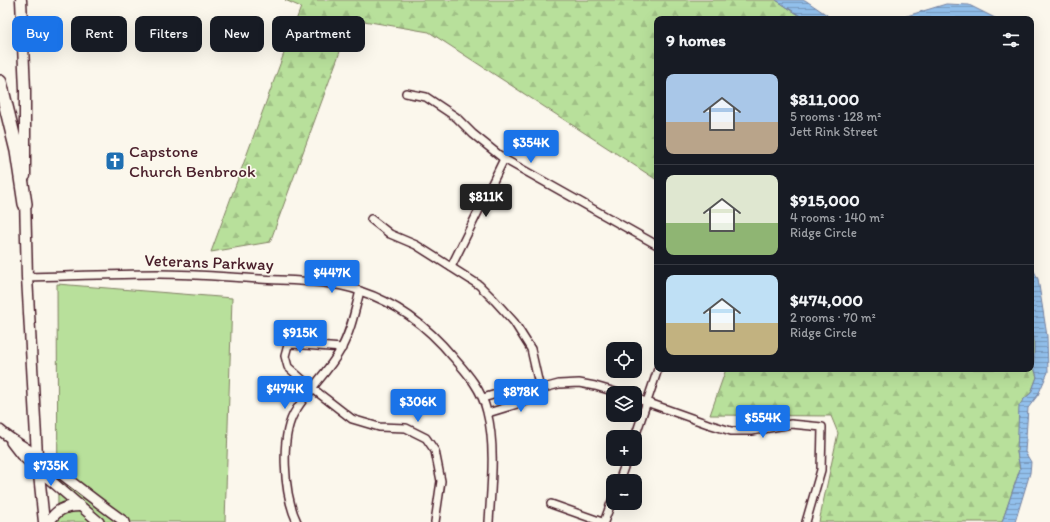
<!DOCTYPE html>
<meta charset="utf-8">
<style>
:root{--surface:#171b24;--page:#20242c;--text:#f1f3f6;--muted:#9ea1a6;--line:#363941;--accent:#1a73e8}
body{margin:0;font-family:Itim,sans-serif;background:var(--page);color:var(--text);height:100vh;display:flex;flex-direction:column;font-size:15px;white-space:nowrap}
*{box-sizing:border-box;margin:0}
p{font-size:13px;color:var(--muted)}
.icon{flex:none;width:22px;height:22px;fill:none;stroke:currentColor;stroke-width:2;stroke-linecap:round;stroke-linejoin:round}
.map{position:relative;flex:1;overflow:hidden}
.drawer{position:absolute;left:654px;top:16px;width:380px;height:356px;display:flex;flex-direction:column;background:var(--surface);border-radius:8px;box-shadow:0 4px 16px #0002}
.drawer>*{flex:none}
.top-card{position:absolute;left:12px;top:16px;width:380px;height:36px;display:flex;gap:8px}
.tools{position:absolute;left:606px;top:342px;display:grid;gap:8px}
.tools a{display:grid;place-items:center;width:36px;height:36px;border-radius:8px;background:var(--surface);box-shadow:0 4px 16px #0002;font-size:20px}
.price{position:absolute;translate:-50% -34px;padding:0 9px;border-radius:4px;background:var(--accent);color:#fff;font-size:13px;line-height:26px;filter:drop-shadow(0 1px 2px #0008)}
.price::after{content:'';position:absolute;left:50%;top:24px;width:12px;height:9px;margin-left:-6px;background:inherit;clip-path:polygon(0 0,100% 0,50% 100%)}
.price.on{background:#222;color:#fff}
ul{padding:0;list-style:none}
li{display:flex;align-items:center;gap:12px;height:100px;padding:0 12px}
li+li{border-top:1px solid var(--line)}
li span{display:grid;place-items:center;flex:none;width:112px;height:80px;border-radius:8px;color:#555}
li>.icon{margin-inline-start:auto}
span .icon{width:48px;height:48px;fill:#fffc;stroke-width:1}
li b{font-size:17px}
h2{display:flex;justify-content:space-between;align-items:center;height:48px;padding:0 12px;font-size:17px}
.chip{padding:0 14px;border-radius:8px;background:var(--surface);box-shadow:0 4px 16px #0002;font-size:14px;line-height:36px}
.chip.on{background:var(--accent);color:#fff}
.map>svg:first-child{display:block}
.green{fill:#b8e09b;stroke:#818063}
.forest{fill:url(#forest-firs);stroke:#818063}
.water{fill:url(#water-rules);stroke:#75809f}
.lines{fill:none;stroke-linecap:round;stroke-linejoin:round}
.minor-casing{stroke:#4a1f2b;stroke-width:10}
.tertiary-casing{stroke:#4a1f2b;stroke-width:12}
.secondary-casing{stroke:#4a1f2b;stroke-width:13}
.motorway-casing{stroke:#4a1f2b;stroke-width:16}
.minor{stroke:#fbf7ec;stroke-width:7}
.tertiary{stroke:#fbf7ec;stroke-width:9}
.secondary{stroke:#fbf7ec;stroke-width:10}
.motorway{stroke:#fbf7ec;stroke-width:13}
.labels{text-anchor:middle;dominant-baseline:central;stroke-width:3.5;stroke-linejoin:round;paint-order:stroke}
.poi-label{font-size:17px;fill:#4a1f2b;stroke:#fbf7ec;text-anchor:start}
.street-label{font-size:17px;fill:#4a1f2b;stroke:#fbf7ec}
</style>
<div class="map">
<svg width="1050" height="522" viewBox="0 0 1050 522">
<defs>
<pattern id="forest-firs" width="22" height="20" patternUnits="userSpaceOnUse"><rect width="22" height="20" fill="#b8e09b"/><path d="M5 1l3.5 6h-7zM16 11l3.5 6h-7z" fill="#a0c086"/></pattern>
<pattern id="water-rules" width="6" height="5" patternUnits="userSpaceOnUse"><rect width="6" height="5" fill="#92c0ec"/><path d="M0 2.5h6" fill="none" stroke="#799bbf"/></pattern>
</defs>
<rect width="100%" height="100%" fill="#fbf7ec"/>
<filter id="ink" filterUnits="userSpaceOnUse"><feTurbulence type="fractalNoise" baseFrequency=".025" numOctaves="2"/><feDisplacementMap in="SourceGraphic" scale="8" xChannelSelector="R" yChannelSelector="G"/><feConvolveMatrix kernelMatrix="1 2 1 2 8 2 1 2 1" color-interpolation-filters="sRGB"/></filter>
<g filter="url(#ink)">
<polygon class="green" points="57,284 232,298 225,522 58,522"/>
<g class="forest">
<polygon points="285,0 776,0 805,19 657,19 657,180 429,32 352,19 270,242 211,252 301,7"/>
<polygon points="1031,332 1034,337 1034,367 1037,377 1031,393 1023,400 1017,452 1020,469 1002,522 819,522 838,433 831,416 710,415 726,369 1031,369"/>
</g>
<g class="water">
<polygon points="776,0 805,0 827,15 831,19 805,19"/>
<polygon points="946,4 969,5 997,19 897,19"/>
<polygon points="1031,265 1038,279 1047,336 1048,372 1038,395 1028,408 1025,452 1031,462 1030,473 1015,522 1002,522 1020,469 1017,452 1019,406 1023,400 1031,393 1037,377 1034,367 1034,337 1031,332"/>
</g>
<g class="lines">
<g class="minor-casing">
<g id="minor">
<polyline points="406,93 426,97 456,117 473,134 504,159 657,245"/>
<polyline points="371,219 390,234 416,245 479,285 495,301 514,322 531,349 540,389"/>
<polyline points="451,267 504,159"/>
<path d="M27,277C71,276 115,274 159,274C193,274 226,277 260,279C293,281 328,280 360,291C397,303 428,327 453,357C468,374 482,390 487,412C496,446 491,488 489,522"/>
<polyline points="342,348 292,344 288,345 285,356 288,367 312,388 352,419 379,427 406,428 426,438 435,451 441,481 435,522"/>
<polyline points="483,398 526,385 540,389 559,384 579,383 595,386 619,393"/>
<polyline points="635,398 708,424 731,431 752,431 791,424 822,427 821,470 806,522"/>
<polyline points="488,413 530,400 540,389"/>
<polyline points="635,437 658,369"/>
<polyline points="619,481 627,459"/>
<polyline points="551,504 602,522"/>
<path d="M297,522C284,495 279,435 296,410C310,388 329,371 341,349C351,331 355,310 360,291"/>
<polyline points="604,522 613,498"/>
</g>
</g>
<g class="tertiary-casing">
<g id="tertiary">
<path d="M0,430C12,441 26,447 38,456C67,478 95,501 125,522"/>
<polyline points="11,442 21,455 99,522"/>
</g>
</g>
<g class="secondary-casing">
<g id="secondary">
<polyline points="21,0 25,90 25,176"/>
<polyline points="25,198 27,277 37,455 44,522"/>
<path d="M49,522C56,510 65,506 79,506"/>
</g>
</g>
<g class="motorway-casing">
<polyline id="motorway" points="0,82 17,151 25,204"/>
</g>
<use href="#minor" class="minor"/>
<use href="#tertiary" class="tertiary"/>
<use href="#secondary" class="secondary"/>
<use href="#motorway" class="motorway"/>
</g>
</g>
<defs>
<g id="church-square" transform="scale(1)"><rect x="-9" y="-9" width="18" height="18" rx="4" fill="#1f6fb2" stroke="#fbf7ec"/><path d="M-1.2-6h2.4v3.5h3.3v2.4h-3.3V6h-2.4V-.1h-3.3v-2.4h3.3Z" fill="#fff"/></g>
</defs>
<g fill-rule="evenodd">
<use href="#church-square" x="115" y="161"/>
</g>
<g class="labels">
<g class="poi-label">
<text x="129" y="151">Capstone<tspan x="129" dy="20">Church Benbrook</tspan></text>
</g>
<g class="street-label">
<text transform="translate(209 262) rotate(2)">Veterans Parkway</text>
</g>
</g>
</svg>
<div class="tools">
<a><svg class="icon" aria-label="locate" viewBox="0 0 24 24"><circle cx="12" cy="12" r="6"/><path d="M12 2v4M12 18v4M2 12h4M18 12h4"/></svg></a>
<a><svg class="icon" aria-label="layers" viewBox="0 0 24 24"><path d="M12 4l9 5-9 5-9-5zM3 14l9 5 9-5"/></svg></a>
<a>+</a>
<a>−</a>
</div>
<b class="price" style="left:531px;top:164px">$354K</b>
<b class="price on" style="left:486px;top:218px">$811K</b>
<b class="price" style="left:332px;top:294px">$447K</b>
<b class="price" style="left:300px;top:354px">$915K</b>
<b class="price" style="left:285px;top:410px">$474K</b>
<b class="price" style="left:521px;top:413px">$878K</b>
<b class="price" style="left:418px;top:423px">$306K</b>
<b class="price" style="left:763px;top:439px">$554K</b>
<b class="price" style="left:51px;top:487px">$735K</b>
<div class="top-card">
<a class="chip on">Buy</a>
<a class="chip">Rent</a>
<a class="chip">Filters</a>
<a class="chip">New</a>
<a class="chip">Apartment</a>
</div>
<section class="drawer">
<h2>9 homes<svg class="icon" aria-label="filters" viewBox="0 0 24 24"><path d="M4 7h16M4 17h16"/><circle cx="9" cy="7" r="2"/><circle cx="15" cy="17" r="2"/></svg></h2>
<ul>
<li><span style="background:linear-gradient(#a9c7e8 60%,#b9a48a 0)"><svg class="icon" aria-label="home" viewBox="0 0 24 24"><path d="M3 11l9-7 9 7M6 9v11h12V9"/></svg></span><div><b>$811,000</b><p>5 rooms · 128 m²</p><p>Jett Rink Street</p></div></li>
<li><span style="background:linear-gradient(#dfe7d0 60%,#8fb573 0)"><svg class="icon" aria-label="home" viewBox="0 0 24 24"><path d="M3 11l9-7 9 7M6 9v11h12V9"/></svg></span><div><b>$915,000</b><p>4 rooms · 140 m²</p><p>Ridge Circle</p></div></li>
<li><span style="background:linear-gradient(#bfe0f5 60%,#c2b280 0)"><svg class="icon" aria-label="home" viewBox="0 0 24 24"><path d="M3 11l9-7 9 7M6 9v11h12V9"/></svg></span><div><b>$474,000</b><p>2 rooms · 70 m²</p><p>Ridge Circle</p></div></li>
</ul>
</section>
</div>
